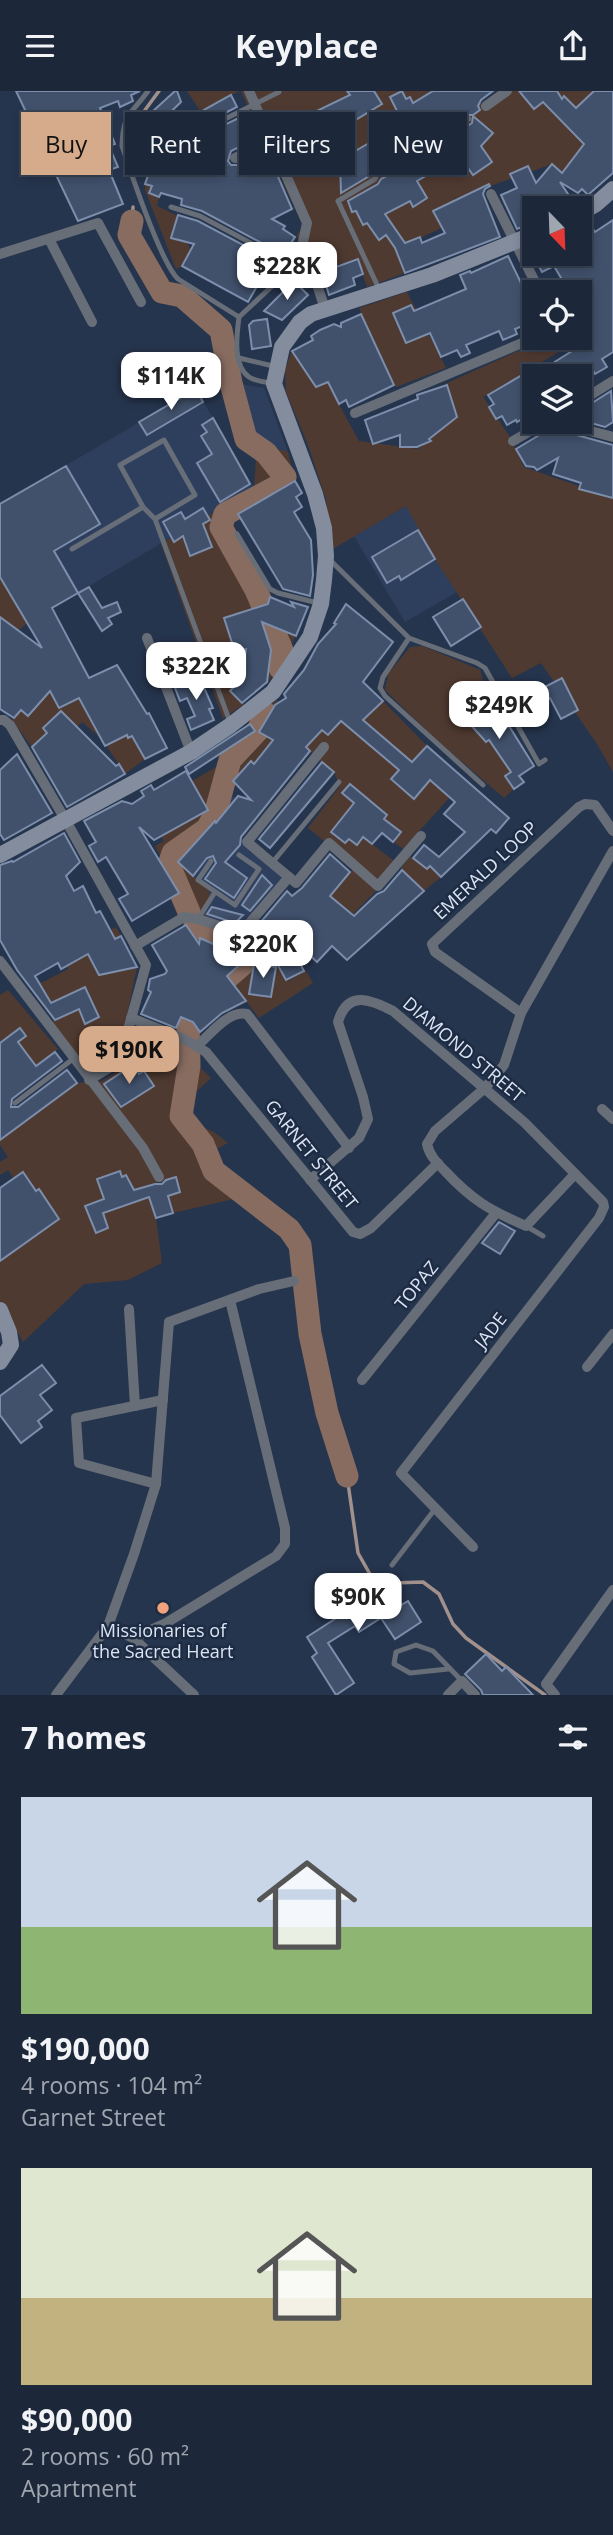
<!DOCTYPE html>
<meta charset="utf-8">
<style>
:root{--surface:#1c283a;--page:#293445;--text:#f1f3f6;--muted:#a0a6af;--line:#3a4454;--accent:#d6ab8b}
body{margin:0;font-family:"Open Sans",sans-serif;background:var(--page);color:var(--text);height:100vh;display:flex;flex-direction:column;font-size:26px;white-space:nowrap}
*{box-sizing:border-box;margin:0}
p{font-size:23px;color:var(--muted)}
.icon{flex:none;width:38px;height:38px;fill:none;stroke:currentColor;stroke-width:2;stroke-linecap:round;stroke-linejoin:round}
.map{position:relative;height:1604px;overflow:hidden}
.panel{display:flex;flex-direction:column;background:var(--surface);flex:1}
.panel>*{flex:none}
.hud{position:absolute;left:21px;top:21px;width:572px;height:63px;display:flex;gap:14px}
.needle{width:46px;rotate:157deg}
.tools{position:absolute;left:522px;top:105px;display:grid;gap:14px}
.tools a{display:grid;place-items:center;width:70px;height:70px;border-radius:0px;background:var(--surface);box-shadow:0 4px 10px #0003,0 0 0 2px var(--line);font-size:35px}
.price{position:absolute;translate:-50% -60px;padding:0 16px;border-radius:14px;background:#fff;color:#222;font-size:23px;line-height:46px;filter:drop-shadow(0 2px 4px #0008)}
.price::after{content:'';position:absolute;left:50%;top:42px;width:21px;height:16px;margin-left:-10px;background:inherit;clip-path:polygon(0 0,100% 0,50% 100%)}
.price.selected{background:var(--accent);color:#111}
ul{padding:0;list-style:none}
li{display:grid;align-content:center;gap:14px;height:371px;padding:0 21px}
li span{display:grid;place-items:center;height:217px;border-radius:0px;color:#555}
li>.icon{margin-inline-start:auto}
span .icon{width:126px;height:126px;fill:#fffc;stroke-width:1}
li b{font-size:30px}
h2{display:flex;justify-content:space-between;align-items:center;height:84px;padding:0 21px;font-size:30px}
.tag{padding:0 24px;border-radius:0px;background:var(--surface);box-shadow:0 4px 10px #0003,0 0 0 2px var(--line);font-size:24px;line-height:63px}
.tag.selected{background:var(--accent);color:#111}
header{display:flex;justify-content:space-between;align-items:center;height:91px;padding:0 21px;background:var(--surface);font-size:32px;font-weight:700}
.map>svg:first-child{display:block}
.built{fill:#2e3f5e}
.green{fill:#4f3a31}
.lines{fill:none;stroke-linecap:round;stroke-linejoin:round}
.stream{stroke:#a1908c;stroke-width:3.5}
.river{stroke:#886c60;stroke-width:23}
.building{fill:#41516c;stroke:#7c8eab;stroke-width:2}
.lane{stroke:#686e78;stroke-width:5}
.street{stroke:#686e78;stroke-width:10}
.secondary{stroke:#838d9e;stroke-width:16}
.poi-dot{fill:#f1a17d;stroke:#1d2b43;stroke-width:2.5}
.labels{text-anchor:middle;dominant-baseline:central;stroke-width:5;stroke-linejoin:round;paint-order:stroke}
.street-label{font-size:18px;fill:#dbe4f4;stroke:#1d2b43}
.poi-label{font-size:18px;fill:#dbe4f4;stroke:#1d2b43}
</style>
<header><svg class="icon" aria-label="menu" viewBox="0 0 24 24"><path d="M4 6h16M4 12h16M4 18h16"/></svg>Keyplace<svg class="icon" aria-label="share" viewBox="0 0 24 24"><path d="M12 15V3M7 8l5-5 5 5M5 13v7h14v-7"/></svg></header>
<div class="map">
<svg width="613" height="1604" viewBox="0 0 613 1604">
<rect width="100%" height="100%" fill="#26354e"/>
<g class="built">
<polygon points="234,292 264,297 288,361 257,352"/>
<polygon points="196,298 254,397 27,532 0,486 0,413"/>
<polygon points="406,415 457,501 405,531 354,445"/>
<polygon points="226,699 257,727 238,746 241,752 283,785 237,838 192,823 175,771 219,725"/>
</g>
<g class="green">
<polygon points="187,0 239,0 201,21"/>
<polygon points="241,0 471,0 481,13 498,0 595,0 576,17 564,6 585,51 563,81 552,73 454,108 462,128 395,158 405,182 367,196 357,168 307,183 297,144 303,135"/>
<polygon points="145,93 152,95 149,102 159,106 157,115 178,125 171,146 186,151 191,158 182,175 176,178 145,99"/>
<polygon points="407,201 446,277 396,296 359,217"/>
<polygon points="547,247 555,247 562,259 483,306 510,346 524,376 613,407 613,681 597,653 541,572 512,587 435,468 406,415 331,459 326,409 308,354 286,301 285,279 292,259 316,295 327,291 359,350 418,358 457,326 445,293"/>
<polygon points="257,352 288,361 295,390 238,423 229,440 266,517 276,529 275,536 296,545 267,593 270,564 231,599 244,613 223,628 161,453 254,397"/>
<polygon points="0,486 27,532 19,539 0,526"/>
<polygon points="423,555 480,579 486,598 460,623 486,651 489,649 511,681 505,686 514,698 504,707 433,646 385,599 388,583 410,556"/>
<polygon points="50,600 59,617 79,607 127,644 132,645 145,668 125,683 102,648 82,631 77,636 65,624 53,627 43,637 47,642 32,656 12,629 21,619 29,625"/>
<path d="M277,609L290,621L276,649L256,671L251,670L226,699L219,725L178,771L210,801L205,824L208,837C250,847 265,850 288,890L306,880L313,892L259,927L227,885L238,871L229,860L190,842L185,820L175,805L179,802L155,755L164,750L161,745L207,718L192,690L221,673L225,661L255,640L248,630Z"/>
<polygon points="383,610 427,655 412,672 450,706 403,758 394,751 401,741 384,728 387,723 350,693 354,712 331,741 345,752 349,748 357,754 363,746 394,770 378,788 326,748 324,750 308,737 340,695 334,681 306,657 322,639 329,644 349,622 361,631"/>
<polygon points="410,765 427,778 429,775 441,786 424,800 401,777"/>
<polygon points="353,778 377,799 353,823 330,805"/>
<polygon points="116,836 121,845 88,863 99,884 137,876 119,962 113,972 90,986 50,932 79,918 85,932 99,926 85,896 50,912 37,892 43,891 68,878 67,875 75,870 82,853"/>
<polygon points="8,899 58,958 36,974 18,951 26,945 20,937 0,951 0,904"/>
<polygon points="140,939 184,961 211,987 187,1009 181,1027 214,1041 228,1052 205,1064 210,1078 242,1106 173,1122 168,1105 180,1101 176,1086 146,1095 156,1127 162,1172 128,1189 84,1193 23,1251 0,1210 0,1170 59,1128 39,1099 36,1100 14,1088 8,1079 0,1084 0,1071 8,1066 0,1054 0,1033 2,1032 12,1040 77,992 102,990 132,971"/>
</g>
<g class="lines">
<g class="stream">
<polyline points="134,34 159,0"/>
<polyline points="132,130 133,116"/>
<polyline points="347,1385 358,1462 371,1485 393,1492 423,1491 439,1503 453,1533 466,1547 545,1604"/>
</g>
<g class="river">
<polyline points="132,130 129,144 162,201 182,205 221,239 231,292 246,348 266,362 285,386 282,393 225,423 221,436 256,499 282,559 280,577"/>
<polyline points="189,821 169,774 173,762 207,738 215,724 230,669 259,638 265,622"/>
<path d="M195,833C211,846 230,849 244,863L243,873L196,914L188,931L189,975L181,1025L203,1053L214,1080L289,1138L300,1154L310,1243L327,1322L347,1385"/>
</g>
</g>
<g class="building">
<polygon points="16,0 140,0 131,4 133,10 120,16 118,10 100,17 115,53 109,55 118,76 109,79 123,113 78,130"/>
<polygon points="175,0 177,0 181,11 151,40 187,30 190,40 163,48 191,59 190,62 226,73 215,52 223,47 218,37 249,22 260,46 231,60 228,70 231,74 238,74 267,60 292,118 272,128 285,135 283,138 295,146 285,161 282,163 202,120 181,114 182,108 161,102 159,106 149,102 152,95 145,93 154,67 140,60 134,63 131,54 127,54 129,42"/>
<polygon points="347,0 374,0 382,13 357,28 298,56 305,70 291,77 269,26 279,21 286,35 350,4"/>
<polygon points="402,0 406,8 410,6 413,12 433,0 493,0 481,9 478,15 480,19 473,24 466,24 416,57 375,79 371,84 341,102 340,69 403,32 390,6"/>
<polygon points="519,0 557,0 562,8 564,5 576,17 594,0 613,0 613,82 588,104 582,98 578,102 560,91 572,109 565,117 534,117 534,131 517,138 501,104 517,97 510,83 528,75 536,92 552,73 562,82 584,53 543,11 534,18"/>
<polygon points="231,4 237,16 213,28 212,26 209,28 204,19"/>
<polygon points="473,25 493,42 481,55 492,71 473,84 461,67 442,79 440,77 417,90 427,107 413,116 410,110 385,123 405,152 420,146 422,152 445,142 433,120 489,93 490,95 485,98 483,103 500,146 405,182 395,157 386,144 379,149 367,132 363,134 356,120 352,121 348,110 378,93 381,88 422,66 472,32"/>
<polygon points="178,124 198,130 277,172 265,193 260,190 248,211 182,175 194,153 171,147"/>
<polygon points="613,129 613,261 602,268 607,276 595,283 591,276 575,285 534,285 534,321 517,331 516,329 507,334 502,325 496,328 489,316 494,313 488,304 534,277 534,284 572,260 564,247 579,247 579,201 550,201 564,192 554,175 542,181 532,163 579,163 579,133 587,130 595,141"/>
<polygon points="508,165 534,219 534,230 515,238 517,243 503,249 499,240 466,254 470,262 461,266 457,259 441,266 430,242 406,252 393,222 411,214 414,220 466,198 460,184 470,180 471,182"/>
<polygon points="358,168 363,183 353,187 355,194 329,204 322,181"/>
<polygon points="294,190 308,204 282,229 264,220"/>
<polygon points="361,223 394,294 349,316 346,309 339,313 328,291 316,296 292,260 313,249 311,245 320,239 334,233 341,236 341,232"/>
<polygon points="267,228 271,255 252,258 249,234 253,230"/>
<polygon points="447,294 457,326 429,348 431,350 417,356 400,356 400,344 373,353 365,329 418,308 417,304"/>
<polygon points="196,298 203,311 147,344 139,331"/>
<polygon points="611,300 613,331 605,336 587,331 581,319"/>
<polygon points="213,327 250,393 220,411 197,372 212,363 201,345 207,341 202,334"/>
<polygon points="551,337 613,354 613,407 579,398 581,392 553,383 558,367 537,379 534,376 526,375 516,358"/>
<polygon points="66,375 100,433 54,460 78,502 52,517 89,587 117,574 147,623 149,622 167,657 145,668 132,645 128,647 127,644 105,655 79,607 59,617 50,600 28,625 21,619 14,627 0,618 0,526 42,557 0,486 0,413"/>
<polygon points="295,390 302,402 296,406 302,416 294,421 311,449 313,484 310,505 283,498 238,423"/>
<polygon points="203,417 210,429 203,433 212,456 190,465 183,445 174,451 163,431 181,421 185,428"/>
<polygon points="418,439 435,468 401,489 399,485 387,492 372,466"/>
<polygon points="89,496 102,517 117,511 121,521 108,527 112,533 102,540 78,502"/>
<polygon points="270,506 294,516 291,511 308,516 296,545 262,531 271,559 267,591 242,612 230,600 242,587 246,558 235,561 224,527 268,513"/>
<polygon points="463,508 481,536 451,555 433,526"/>
<polygon points="346,513 393,551 363,591 383,610 363,629 412,671 427,655 509,727 496,742 491,738 441,786 430,775 427,778 413,767 424,754 439,766 465,741 444,723 455,711 430,689 414,708 391,688 399,679 341,630 328,644 322,639 306,656 310,660 241,746 240,754 225,771 247,787 234,807 205,788 216,772 213,765 207,767 193,785 178,771 215,730 216,732 238,705 251,709 233,690 251,670 254,673 273,649 259,641 275,614 286,607 284,603 304,579 318,553 336,533 334,532"/>
<polygon points="195,555 205,580 193,585 182,560"/>
<polygon points="199,585 213,617 209,618 214,629 191,639 187,628 195,625 187,607 180,610 175,597"/>
<polygon points="562,587 578,619 561,628 550,607 539,613 533,602"/>
<polygon points="482,602 490,610 481,618 487,626 485,628 498,642 509,635 534,675 519,685 524,691 514,698 505,685 511,681 489,649 486,651 460,622"/>
<polygon points="61,620 116,675 119,673 125,683 67,716 32,656 47,642 43,637"/>
<polygon points="250,633 255,640 189,683 185,676"/>
<polygon points="17,663 52,722 4,749 0,743 0,679"/>
<polygon points="322,671 334,681 270,757 259,748"/>
<polygon points="186,680 208,719 154,749 139,736 179,802 132,830 119,808 128,803 106,766 98,771 89,755 96,751 84,730 122,710 132,713 144,705 141,700 151,694 154,699"/>
<polygon points="350,693 387,724 384,728 401,741 393,751 382,742 372,753 363,746 357,754 349,748 345,752 331,741 354,712 342,702"/>
<polygon points="64,742 80,771 66,785 74,800 83,795 96,822 100,820 115,848 121,845 137,876 99,884 88,863 61,878 58,872 35,885 51,912 85,896 99,926 85,933 79,918 55,929 17,879 0,849 0,774 12,770 13,771"/>
<polygon points="330,763 350,781 330,805 354,825 377,803 384,800 402,779 424,800 347,869 332,855 317,871 282,838 304,880 286,889 275,869 284,860 270,847 273,843 260,832 287,800 292,805 302,797"/>
<polygon points="262,784 272,794 250,820 242,814"/>
<polygon points="212,816 243,824 235,832 207,823"/>
<polygon points="186,834 199,853 200,847 229,860 238,875 227,885 246,910 222,922 200,941 193,931 181,926 176,937 141,923 151,901 148,899 150,888 165,883 167,880 152,854"/>
<polygon points="254,873 276,876 271,906 249,903"/>
<polygon points="20,937 26,945 18,951 36,975 55,961 62,970 12,1008 11,1016 18,1016 67,979 77,992 0,1049 0,952"/>
<polygon points="133,974 139,983 144,980 154,995 121,1016 104,993"/>
<polygon points="120,1080 122,1086 126,1084 134,1099 155,1093 162,1093 166,1089 176,1086 180,1101 168,1105 173,1122 156,1127 149,1106 103,1122 108,1137 96,1142 85,1115 104,1108 97,1088"/>
<polygon points="23,1081 36,1100 39,1098 59,1128 0,1170 0,1097"/>
<polygon points="499,1131 515,1140 500,1163 482,1152"/>
<polygon points="42,1274 56,1292 40,1304 52,1319 38,1330 42,1336 21,1352 0,1324 0,1305"/>
<polygon points="383,1497 396,1517 408,1510 421,1531 395,1548 381,1527 359,1541 355,1535 328,1552 354,1592 336,1604 312,1566 317,1562 307,1546"/>
<polygon points="486,1563 502,1580 506,1576 533,1604 483,1604 481,1599 465,1583"/>
</g>
<g class="lines">
<g class="lane">
<path d="M148,0C131,24 123,21 122,55C131,82 161,172 178,188L239,226C237,243 232,274 249,286C255,290 264,291 271,292"/>
<polyline points="197,54 201,40 279,1"/>
<polyline points="171,116 200,125 279,167 285,173 284,184 239,226"/>
<polyline points="379,198 338,110 375,88 377,84 419,62 469,28"/>
<polyline points="239,267 277,276"/>
<polyline points="155,428 195,404 164,349 120,374 143,416 155,428 230,631"/>
<polyline points="237,443 270,498 278,502 318,512"/>
<polyline points="72,458 143,416"/>
<polyline points="328,467 409,547 383,586 380,597 385,605 483,694"/>
<polyline points="409,547 477,572 485,577 539,673 545,669"/>
<polyline points="211,770 198,789 235,814 259,778 239,764"/>
<polyline points="272,772 339,691"/>
<polyline points="198,828 215,801"/>
<polyline points="15,1012 73,968"/>
<polyline points="526,1135 543,1145"/>
<polyline points="392,1474 435,1418"/>
<polyline points="448,1578 410,1582 394,1573 396,1561 416,1554 433,1560 462,1590"/>
</g>
<g class="street">
<polyline points="249,0 307,132 303,151 325,218"/>
<polyline points="486,15 507,0"/>
<polyline points="235,67 271,49"/>
<polyline points="491,103 540,201"/>
<polyline points="49,148 92,231"/>
<polyline points="0,163 98,132 141,211"/>
<polyline points="579,311 613,290"/>
<polyline points="355,322 534,247"/>
<polyline points="556,331 613,346"/>
<polyline points="513,350 546,331"/>
<polyline points="147,547 191,661"/>
<polyline points="0,629 4,629 10,634 65,728 146,874 119,971 89,989"/>
<polyline points="324,656 247,751 296,792 329,752 378,795 421,745"/>
<polyline points="135,855 184,826 198,828 241,842 289,786"/>
<polyline points="0,870 143,1057 159,1086"/>
<polyline points="521,922 435,861 432,853 579,716 585,713 595,714 613,740"/>
<polyline points="131,927 184,948 206,961 353,1141 360,1143 371,1137 438,1072"/>
<path d="M197,955C211,943 228,919 247,923L349,1057"/>
<polyline points="602,1018 613,1028"/>
<path d="M575,1083L526,1135C489,1119 472,1109 445,1080C437,1072 429,1064 427,1053L435,1040L485,997L504,974L521,922L613,760"/>
<path d="M310,1089L359,1047L368,1028L363,1006L338,931C347,899 370,908 393,920L524,1031L603,1111L604,1116L599,1127L401,1382L473,1456"/>
<polyline points="129,1218 135,1315"/>
<polyline points="587,1276 613,1243"/>
<polyline points="362,1289 496,1122"/>
<polyline points="156,1393 79,1372 76,1327 163,1309"/>
<polyline points="108,1535 133,1547 194,1604"/>
<polyline points="133,1547 166,1532 276,1465 285,1453 285,1437 230,1209"/>
<polyline points="56,1604 108,1535 134,1463 156,1393 169,1231 259,1198 294,1190"/>
<polyline points="448,1604 462,1590 475,1604"/>
<polyline points="555,1604 546,1593 613,1499"/>
</g>
<g class="secondary">
<polyline points="579,123 596,113 613,98"/>
<polyline points="0,764 191,661 231,634 273,601 310,546 321,513 324,489 326,465 324,437 315,403 274,293 282,256 300,231 311,223 432,184 534,143"/>
<polyline points="0,1219 9,1241 11,1254 0,1271"/>
</g>
</g>
<circle class="poi-dot" cx="163" cy="1517" r="7"/>
<g class="labels">
<g class="street-label">
<text transform="translate(485 779) rotate(-43)">EMERALD LOOP</text>
<text transform="translate(464 958) rotate(40)">DIAMOND STREET</text>
<text transform="translate(312 1063) rotate(51)">GARNET STREET</text>
<text transform="translate(416 1194) rotate(-51)">TOPAZ</text>
<text transform="translate(490 1239) rotate(-52)">JADE</text>
</g>
<g class="poi-label">
<text x="163" y="1539">Missionaries of<tspan x="163" dy="21">the Sacred Heart</tspan></text>
</g>
</g>
</svg>
<div class="tools">
<a><svg class="needle" viewBox="-14 -14 28 28"><path d="M0-13l5 13h-10z" fill="#e53935"/><path d="M0 13l5-13h-10z" fill="#a0a6af"/></svg></a>
<a><svg class="icon" aria-label="locate" viewBox="0 0 24 24"><circle cx="12" cy="12" r="6"/><path d="M12 2v4M12 18v4M2 12h4M18 12h4"/></svg></a>
<a><svg class="icon" aria-label="layers" viewBox="0 0 24 24"><path d="M12 4l9 5-9 5-9-5zM3 14l9 5 9-5"/></svg></a>
</div>
<b class="price" style="left:287px;top:211px">$228K</b>
<b class="price" style="left:171px;top:321px">$114K</b>
<b class="price" style="left:196px;top:611px">$322K</b>
<b class="price" style="left:499px;top:650px">$249K</b>
<b class="price" style="left:263px;top:889px">$220K</b>
<b class="price selected" style="left:129px;top:995px">$190K</b>
<b class="price" style="left:358px;top:1542px">$90K</b>
<div class="hud">
<a class="tag selected">Buy</a>
<a class="tag">Rent</a>
<a class="tag">Filters</a>
<a class="tag">New</a>
</div>
</div>
<section class="panel">
<h2>7 homes<svg class="icon" aria-label="filters" viewBox="0 0 24 24"><path d="M4 7h16M4 17h16"/><circle cx="9" cy="7" r="2"/><circle cx="15" cy="17" r="2"/></svg></h2>
<ul>
<li><span style="background:linear-gradient(#c9d6e8 60%,#8fb573 0)"><svg class="icon" aria-label="home" viewBox="0 0 24 24"><path d="M3 11l9-7 9 7M6 9v11h12V9"/></svg></span><div><b>$190,000</b><p>4 rooms · 104 m²</p><p>Garnet Street</p></div></li>
<li><span style="background:linear-gradient(#dfe7d0 60%,#c2b280 0)"><svg class="icon" aria-label="home" viewBox="0 0 24 24"><path d="M3 11l9-7 9 7M6 9v11h12V9"/></svg></span><div><b>$90,000</b><p>2 rooms · 60 m²</p><p>Apartment</p></div></li>
</ul>
</section>
